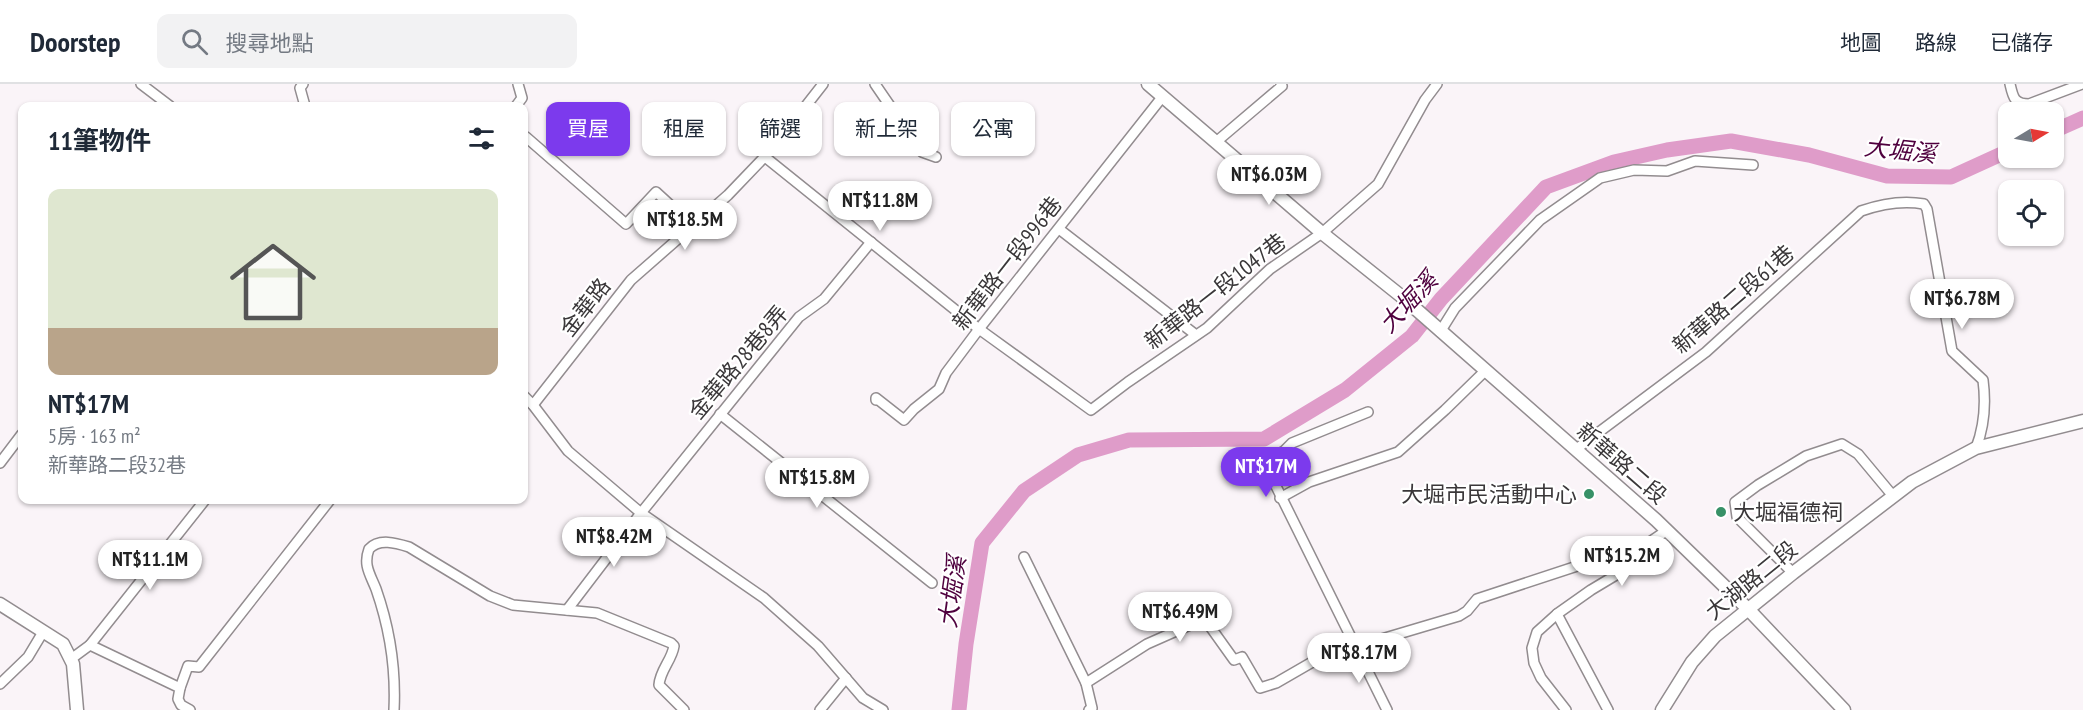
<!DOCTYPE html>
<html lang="zh-TW">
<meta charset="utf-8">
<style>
:root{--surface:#fff;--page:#f2f2f3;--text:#1f2937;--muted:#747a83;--line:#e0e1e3;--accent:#7c3aed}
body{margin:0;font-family:"PT Sans Narrow","Noto Sans TC",sans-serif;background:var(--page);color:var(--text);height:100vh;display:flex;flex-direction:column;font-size:22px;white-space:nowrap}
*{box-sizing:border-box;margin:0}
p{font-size:20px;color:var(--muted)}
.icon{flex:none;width:33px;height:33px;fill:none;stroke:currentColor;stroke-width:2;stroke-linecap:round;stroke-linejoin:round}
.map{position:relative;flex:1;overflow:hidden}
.panel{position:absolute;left:18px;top:18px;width:510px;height:402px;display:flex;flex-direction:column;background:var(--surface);border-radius:12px;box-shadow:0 2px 4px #0004}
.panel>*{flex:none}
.guide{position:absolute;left:546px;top:18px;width:570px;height:54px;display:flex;gap:12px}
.needle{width:39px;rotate:80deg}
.fabs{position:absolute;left:1998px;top:18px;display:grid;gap:12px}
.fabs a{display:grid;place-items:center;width:66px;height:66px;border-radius:12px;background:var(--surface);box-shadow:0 2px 4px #0004;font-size:30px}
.price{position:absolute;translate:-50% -51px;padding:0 14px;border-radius:21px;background:#fff;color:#222;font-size:20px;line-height:39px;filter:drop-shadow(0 2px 3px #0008)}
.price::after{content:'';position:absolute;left:50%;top:36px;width:18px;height:14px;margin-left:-9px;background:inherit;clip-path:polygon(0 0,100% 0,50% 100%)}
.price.selected{background:var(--accent);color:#fff}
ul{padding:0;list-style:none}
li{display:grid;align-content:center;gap:12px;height:318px;padding:0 30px}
li span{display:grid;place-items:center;height:186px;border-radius:12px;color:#555}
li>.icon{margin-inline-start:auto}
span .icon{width:108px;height:108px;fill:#fffc;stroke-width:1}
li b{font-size:26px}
h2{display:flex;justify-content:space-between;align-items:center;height:72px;padding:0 30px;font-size:26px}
.chip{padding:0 21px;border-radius:12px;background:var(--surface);box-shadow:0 2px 4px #0004;font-size:21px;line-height:54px}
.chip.selected{background:var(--accent);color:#fff}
header{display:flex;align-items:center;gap:36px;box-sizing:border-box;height:84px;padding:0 30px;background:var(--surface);border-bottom:2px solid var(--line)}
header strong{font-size:28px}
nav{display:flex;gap:33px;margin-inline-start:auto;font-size:21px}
.search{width:420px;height:54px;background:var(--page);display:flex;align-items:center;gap:15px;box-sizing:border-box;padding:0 21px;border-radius:12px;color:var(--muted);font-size:22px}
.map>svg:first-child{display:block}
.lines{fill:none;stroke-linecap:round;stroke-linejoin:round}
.river{stroke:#df9cc9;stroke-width:15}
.minor-casing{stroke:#928c8f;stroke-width:12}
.tertiary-casing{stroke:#928c8f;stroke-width:15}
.minor{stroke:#fff;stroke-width:9}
.tertiary{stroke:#fff;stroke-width:12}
.poi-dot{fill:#379167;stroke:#fff;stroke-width:2}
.labels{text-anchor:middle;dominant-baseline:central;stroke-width:4.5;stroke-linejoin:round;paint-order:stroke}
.street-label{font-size:22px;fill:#3a3739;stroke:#fff}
.poi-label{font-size:22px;fill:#3a3739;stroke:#fff;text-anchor:end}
.water-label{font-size:24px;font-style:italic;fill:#4f003e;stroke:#fff}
</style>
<header>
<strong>Doorstep</strong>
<div class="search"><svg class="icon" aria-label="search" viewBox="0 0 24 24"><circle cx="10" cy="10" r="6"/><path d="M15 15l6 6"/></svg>搜尋地點</div>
<nav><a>地圖</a><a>路線</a><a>已儲存</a></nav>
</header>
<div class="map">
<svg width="2083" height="626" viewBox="0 0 2083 626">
<rect width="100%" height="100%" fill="#faf4f8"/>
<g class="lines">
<g class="river">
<polyline points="2054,47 2083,34"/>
<polyline points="959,626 966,560 982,459 1024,407 1078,371 1129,356 1264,355 1345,306 1412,252 1441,215 1546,103 1614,78 1667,66 1731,57 1809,71 1887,92 1951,93 2008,67"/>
</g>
<g class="minor-casing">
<g id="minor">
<polyline points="141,0 170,22"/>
<polyline points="303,0 300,4 305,22"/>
<polyline points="875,0 899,35 905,50 922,68 936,73"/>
<path d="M2010,0C2013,13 2014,20 2029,20L2082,0"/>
<polyline points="516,22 522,14 518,0"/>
<polyline points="526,53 626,140 656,108 693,142"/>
<polyline points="1216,58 1282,2 1281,0"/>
<polyline points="765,73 979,245 1091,326 1128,298 1207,244 1270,185 1322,149 1378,100 1425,16 1437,0"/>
<polyline points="1059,145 1196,251"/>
<polyline points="1440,248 1455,224 1540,136 1600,94 1634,86 1667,87 1695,77 1753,81"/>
<polyline points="524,312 533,321 568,367 641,429 764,514 818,562 863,614 883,626"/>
<polyline points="876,316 876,314 904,336 914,325 939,305 946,289 979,245 1163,12"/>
<polyline points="533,321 631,196 728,111 773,64 823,0"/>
<polyline points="1368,328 1292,359 1284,367 1264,378 1387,626"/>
<polyline points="720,330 932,499"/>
<path d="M1575,366L1706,268L1861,127C1881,120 1902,116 1924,120L1927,125L1952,267L1983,296C1986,319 1984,343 1976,364"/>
<polyline points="0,379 22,350"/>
<polyline points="1280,414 1309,398 1398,368 1445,326 1485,287"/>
<polyline points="1024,473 1086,599 1092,624 1089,626"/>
<polyline points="1793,489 1737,433 1735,418 1758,401 1806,372 1842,360 1858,370 1893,412"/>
<polyline points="567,526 641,429 799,233 824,215 871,158"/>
<polyline points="1557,530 1608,626"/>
<polyline points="90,561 180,604 178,615 181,621 190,626"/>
<polyline points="71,575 90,561 205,416"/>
<polyline points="1086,599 1147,560 1199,537 1209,541 1234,576 1242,573 1260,604 1276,599 1321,573 1459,532 1467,527 1477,515 1629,465 1638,466"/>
<polyline points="0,600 28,573 43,548"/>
<polyline points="180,604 188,582 199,583 330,416"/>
<path d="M394,626C396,584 390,545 376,505C370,490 363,481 369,465C379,454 396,459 409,463L490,512L513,521L597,529L671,559L674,562C672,576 660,586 659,601L684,626"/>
<polyline points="820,626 846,594"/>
<polyline points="1566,626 1541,594 1534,579 1532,564 1537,548 1557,530 1591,506 1616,491 1638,466 1666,447"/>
</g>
</g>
<g class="tertiary-casing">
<g id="tertiary">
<polyline points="1148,0 1322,149 1401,212 1656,436 1749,526 1844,626"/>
<polyline points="0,520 63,560 73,580 77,626"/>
<polyline points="1662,626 1692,578 1715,552 1793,489 1912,398 1976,364 2083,337"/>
</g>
</g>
<use href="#minor" class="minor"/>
<use href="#tertiary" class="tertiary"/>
</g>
<g class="poi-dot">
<circle cx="1589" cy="410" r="6"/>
<circle cx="1721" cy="428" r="6"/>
</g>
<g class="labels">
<g class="street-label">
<text transform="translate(1007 179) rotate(-52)">新華路一段996巷</text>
<text transform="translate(1215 207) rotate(-38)">新華路一段1047巷</text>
<text transform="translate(1733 215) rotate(-41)">新華路二段61巷</text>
<text transform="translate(585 223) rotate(-52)">金華路</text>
<text transform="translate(738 278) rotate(-50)">金華路28巷8弄</text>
<text transform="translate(1622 379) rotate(41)">新華路二段</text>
<text transform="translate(1751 496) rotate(-39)">大湖路二段</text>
</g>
<g class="poi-label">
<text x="1577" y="410">大堀市民活動中心</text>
<text x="1733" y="428" text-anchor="start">大堀福德祠</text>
</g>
<g class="water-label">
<text transform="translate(1900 66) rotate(6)">大堀溪</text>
<text transform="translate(1408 218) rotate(-47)">大堀溪</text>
<text transform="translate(952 508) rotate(-82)">大堀溪</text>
</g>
</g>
</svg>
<div class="fabs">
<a><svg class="needle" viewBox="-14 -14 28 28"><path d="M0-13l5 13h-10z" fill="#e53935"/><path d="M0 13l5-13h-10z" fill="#747a83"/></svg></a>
<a><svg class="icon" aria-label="locate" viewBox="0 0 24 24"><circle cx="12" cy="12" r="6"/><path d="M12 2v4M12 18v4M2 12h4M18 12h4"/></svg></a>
</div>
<b class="price" style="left:1269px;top:122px">NT$6.03M</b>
<b class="price" style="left:880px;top:148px">NT$11.8M</b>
<b class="price" style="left:685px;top:167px">NT$18.5M</b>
<b class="price" style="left:1962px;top:246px">NT$6.78M</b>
<b class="price selected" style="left:1266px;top:414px">NT$17M</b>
<b class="price" style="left:817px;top:425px">NT$15.8M</b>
<b class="price" style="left:614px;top:484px">NT$8.42M</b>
<b class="price" style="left:1622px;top:503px">NT$15.2M</b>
<b class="price" style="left:150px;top:507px">NT$11.1M</b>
<b class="price" style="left:1180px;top:559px">NT$6.49M</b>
<b class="price" style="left:1359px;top:600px">NT$8.17M</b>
<div class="guide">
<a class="chip selected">買屋</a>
<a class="chip">租屋</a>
<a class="chip">篩選</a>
<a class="chip">新上架</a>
<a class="chip">公寓</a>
</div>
<section class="panel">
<h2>11筆物件<svg class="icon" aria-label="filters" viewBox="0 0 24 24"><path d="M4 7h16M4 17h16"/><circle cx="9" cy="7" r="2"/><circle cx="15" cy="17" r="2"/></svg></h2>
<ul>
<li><span style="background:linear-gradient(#dfe7d0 75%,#b9a48a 0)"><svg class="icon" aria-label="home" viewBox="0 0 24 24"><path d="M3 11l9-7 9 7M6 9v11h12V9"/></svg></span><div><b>NT$17M</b><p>5房 · 163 m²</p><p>新華路二段32巷</p></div></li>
</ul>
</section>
</div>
